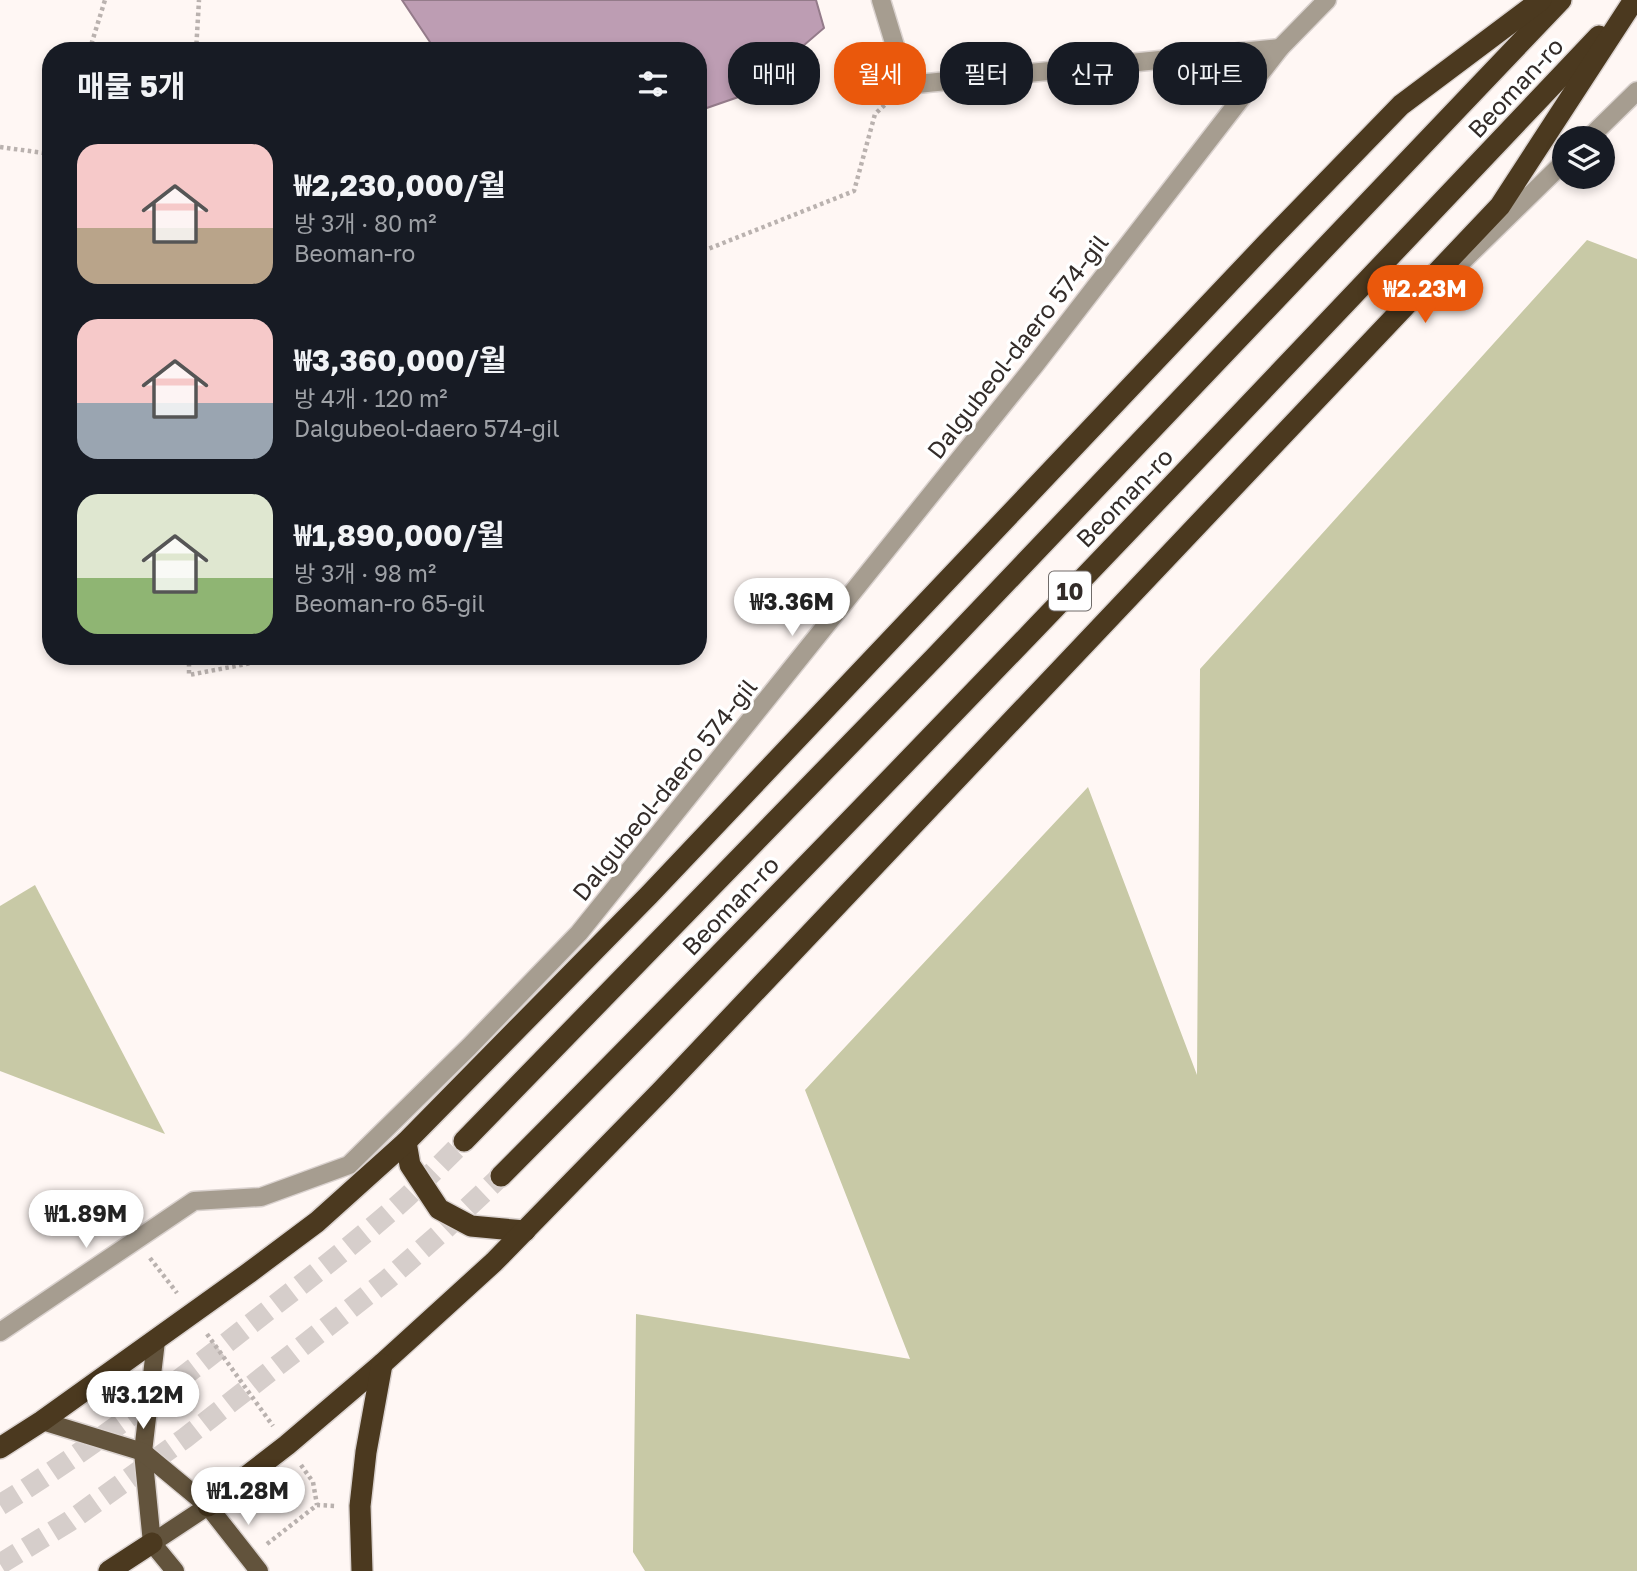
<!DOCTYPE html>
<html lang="ko">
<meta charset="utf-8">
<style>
:root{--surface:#171b24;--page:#20242c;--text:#f1f3f6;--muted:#9ea1a6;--accent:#ea580c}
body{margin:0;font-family:"Golos Text","Noto Sans KR",sans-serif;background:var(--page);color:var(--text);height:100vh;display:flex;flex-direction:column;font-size:26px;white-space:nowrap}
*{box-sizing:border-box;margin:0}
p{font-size:23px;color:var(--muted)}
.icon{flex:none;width:38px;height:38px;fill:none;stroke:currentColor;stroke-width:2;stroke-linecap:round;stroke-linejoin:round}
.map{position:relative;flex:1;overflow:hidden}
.sheet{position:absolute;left:42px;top:42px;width:665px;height:623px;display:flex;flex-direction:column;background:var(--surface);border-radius:28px;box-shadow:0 4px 10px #0003}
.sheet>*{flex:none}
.banner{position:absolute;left:728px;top:42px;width:665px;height:63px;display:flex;gap:14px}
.controls{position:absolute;left:1552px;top:126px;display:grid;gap:14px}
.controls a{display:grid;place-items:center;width:63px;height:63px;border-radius:50%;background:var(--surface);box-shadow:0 4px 10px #0003;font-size:35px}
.price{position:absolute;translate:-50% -60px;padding:0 16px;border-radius:24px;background:#fff;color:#222;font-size:23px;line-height:46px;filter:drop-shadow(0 2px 4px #0008)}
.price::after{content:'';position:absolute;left:50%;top:42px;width:21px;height:16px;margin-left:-10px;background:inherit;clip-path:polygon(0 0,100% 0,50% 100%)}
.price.on{background:var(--accent);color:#fff}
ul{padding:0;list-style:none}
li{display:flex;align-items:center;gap:21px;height:175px;padding:0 35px}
li span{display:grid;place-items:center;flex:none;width:196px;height:140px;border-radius:21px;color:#555}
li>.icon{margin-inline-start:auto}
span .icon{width:84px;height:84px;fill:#fffc;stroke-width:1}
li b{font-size:30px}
h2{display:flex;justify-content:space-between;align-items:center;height:84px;padding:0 35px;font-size:30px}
.chip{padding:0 24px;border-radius:28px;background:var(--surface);box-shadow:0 4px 10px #0003;font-size:24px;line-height:63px}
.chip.on{background:var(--accent);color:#fff}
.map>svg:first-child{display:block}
.forest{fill:#c8c9a6}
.water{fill:#bd9db3;stroke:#947b8a;stroke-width:2}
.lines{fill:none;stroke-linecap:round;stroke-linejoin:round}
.highway-tunnel{stroke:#d6cecb;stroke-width:21;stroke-dasharray:21 10;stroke-linecap:butt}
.minor-casing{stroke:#dad2cf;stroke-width:21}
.major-casing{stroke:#dad2cf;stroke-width:21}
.highway-casing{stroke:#dad2cf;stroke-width:24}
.path{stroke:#bab2af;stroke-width:4.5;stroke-dasharray:3.5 3.5;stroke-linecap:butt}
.minor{stroke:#a69d90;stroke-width:18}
.major{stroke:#62533c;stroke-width:18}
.highway{stroke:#4b391f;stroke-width:21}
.labels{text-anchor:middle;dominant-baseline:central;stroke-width:7;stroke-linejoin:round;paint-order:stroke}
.shield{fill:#fff;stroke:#706b69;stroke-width:2}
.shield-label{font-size:23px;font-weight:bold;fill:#332c29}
.street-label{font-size:24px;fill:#332c29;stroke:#fff}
</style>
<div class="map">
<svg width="1637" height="1571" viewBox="0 0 1637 1571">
<rect width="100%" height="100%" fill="#fff7f4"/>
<g class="forest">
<polygon points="1587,240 1637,259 1637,1571 645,1571 633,1552 636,1314 910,1359 805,1090 1088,787 1197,1075 1200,669"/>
<polygon points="35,885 165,1134 0,1071 0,906"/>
</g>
<polygon class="water" points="402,0 816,0 824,28 747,94 698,111 698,51 436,51"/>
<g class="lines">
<g class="highway-tunnel">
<path d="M0,1505C78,1457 152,1401 225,1344C286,1296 349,1249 407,1197C426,1179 445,1160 464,1141"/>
<polyline points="0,1564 70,1521 185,1438 388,1279 444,1230 501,1176"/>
</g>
<g class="minor-casing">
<g id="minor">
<polyline points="881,0 907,85 1280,48"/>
<polyline points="1589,138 1637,91"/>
<polyline points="1434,289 1564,162"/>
<polyline points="0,1332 194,1201 261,1197 349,1165 469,1047 579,933 1035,365 1280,48 1327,0"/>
</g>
</g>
<g class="major-casing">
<g id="major">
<polyline points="156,1341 143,1452 152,1543 175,1571"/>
<polyline points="42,1421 143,1452 208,1506 259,1571"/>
<polyline points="152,1543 208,1506"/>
</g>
</g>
<g class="highway-casing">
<g id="highway">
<polyline points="464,1141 935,657 1561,0"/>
<polyline points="406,1142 410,1165 439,1209 471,1226 525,1231"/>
<path d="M501,1176C873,802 1236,419 1599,36"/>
<polyline points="0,1448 42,1421 246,1275 317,1222 406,1142 649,895 1267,243 1401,105 1541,0"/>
<polyline points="208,1506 287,1445 382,1364 494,1262 661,1091 1259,460 1500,206 1634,0"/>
<polyline points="109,1571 152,1543"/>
<polyline points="362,1571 360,1506 366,1452 382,1364"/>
</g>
</g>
<g class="path">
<polyline points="92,51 92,42 105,0"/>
<polyline points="196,51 199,0"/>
<polyline points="0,147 51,154"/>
<polyline points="698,256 703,251 854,191 875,114 891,99"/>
<polyline points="189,656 189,675 288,656"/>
<polyline points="150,1258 177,1293"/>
<polyline points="207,1334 273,1426"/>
<polyline points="301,1465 313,1482 317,1505"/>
<polyline points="267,1544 317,1505 336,1506"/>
</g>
<use href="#minor" class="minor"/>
<use href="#major" class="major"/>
<use href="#highway" class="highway"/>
</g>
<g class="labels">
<rect class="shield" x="1049" y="571.5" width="42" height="39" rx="5"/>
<g class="shield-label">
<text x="1070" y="591">10</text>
</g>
<g class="street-label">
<text transform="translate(1515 87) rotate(-47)">Beoman-ro</text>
<text transform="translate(1017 346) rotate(-52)">Dalgubeol-daero 574-gil</text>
<text transform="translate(1124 497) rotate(-46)">Beoman-ro</text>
<text transform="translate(664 789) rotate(-51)">Dalgubeol-daero 574-gil</text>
<text transform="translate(730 905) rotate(-46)">Beoman-ro</text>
</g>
</g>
</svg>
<div class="controls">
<a><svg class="icon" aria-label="layers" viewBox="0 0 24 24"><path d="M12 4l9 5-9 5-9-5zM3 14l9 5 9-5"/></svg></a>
</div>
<b class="price on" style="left:1425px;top:325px">₩2.23M</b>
<b class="price" style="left:792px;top:638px">₩3.36M</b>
<b class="price" style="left:86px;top:1250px">₩1.89M</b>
<b class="price" style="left:143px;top:1431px">₩3.12M</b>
<b class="price" style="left:248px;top:1527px">₩1.28M</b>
<div class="banner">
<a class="chip">매매</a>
<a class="chip on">월세</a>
<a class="chip">필터</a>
<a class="chip">신규</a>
<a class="chip">아파트</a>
</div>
<section class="sheet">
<h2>매물 5개<svg class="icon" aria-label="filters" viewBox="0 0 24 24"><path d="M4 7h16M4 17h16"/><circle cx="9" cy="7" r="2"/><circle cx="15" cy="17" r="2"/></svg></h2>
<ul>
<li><span style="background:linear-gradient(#f6c9c9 60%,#b9a48a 0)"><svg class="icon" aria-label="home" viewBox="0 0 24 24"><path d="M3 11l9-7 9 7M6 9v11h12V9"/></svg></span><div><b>₩2,230,000/월</b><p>방 3개 · 80 m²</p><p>Beoman-ro</p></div></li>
<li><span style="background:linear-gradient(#f6c9c9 60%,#9aa5b1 0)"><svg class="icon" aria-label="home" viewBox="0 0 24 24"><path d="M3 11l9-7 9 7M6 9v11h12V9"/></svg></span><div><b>₩3,360,000/월</b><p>방 4개 · 120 m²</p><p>Dalgubeol-daero 574-gil</p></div></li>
<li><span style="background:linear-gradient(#dfe7d0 60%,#8fb573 0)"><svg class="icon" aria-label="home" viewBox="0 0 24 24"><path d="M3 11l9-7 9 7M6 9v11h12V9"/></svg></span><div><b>₩1,890,000/월</b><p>방 3개 · 98 m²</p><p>Beoman-ro 65-gil</p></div></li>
</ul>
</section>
</div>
